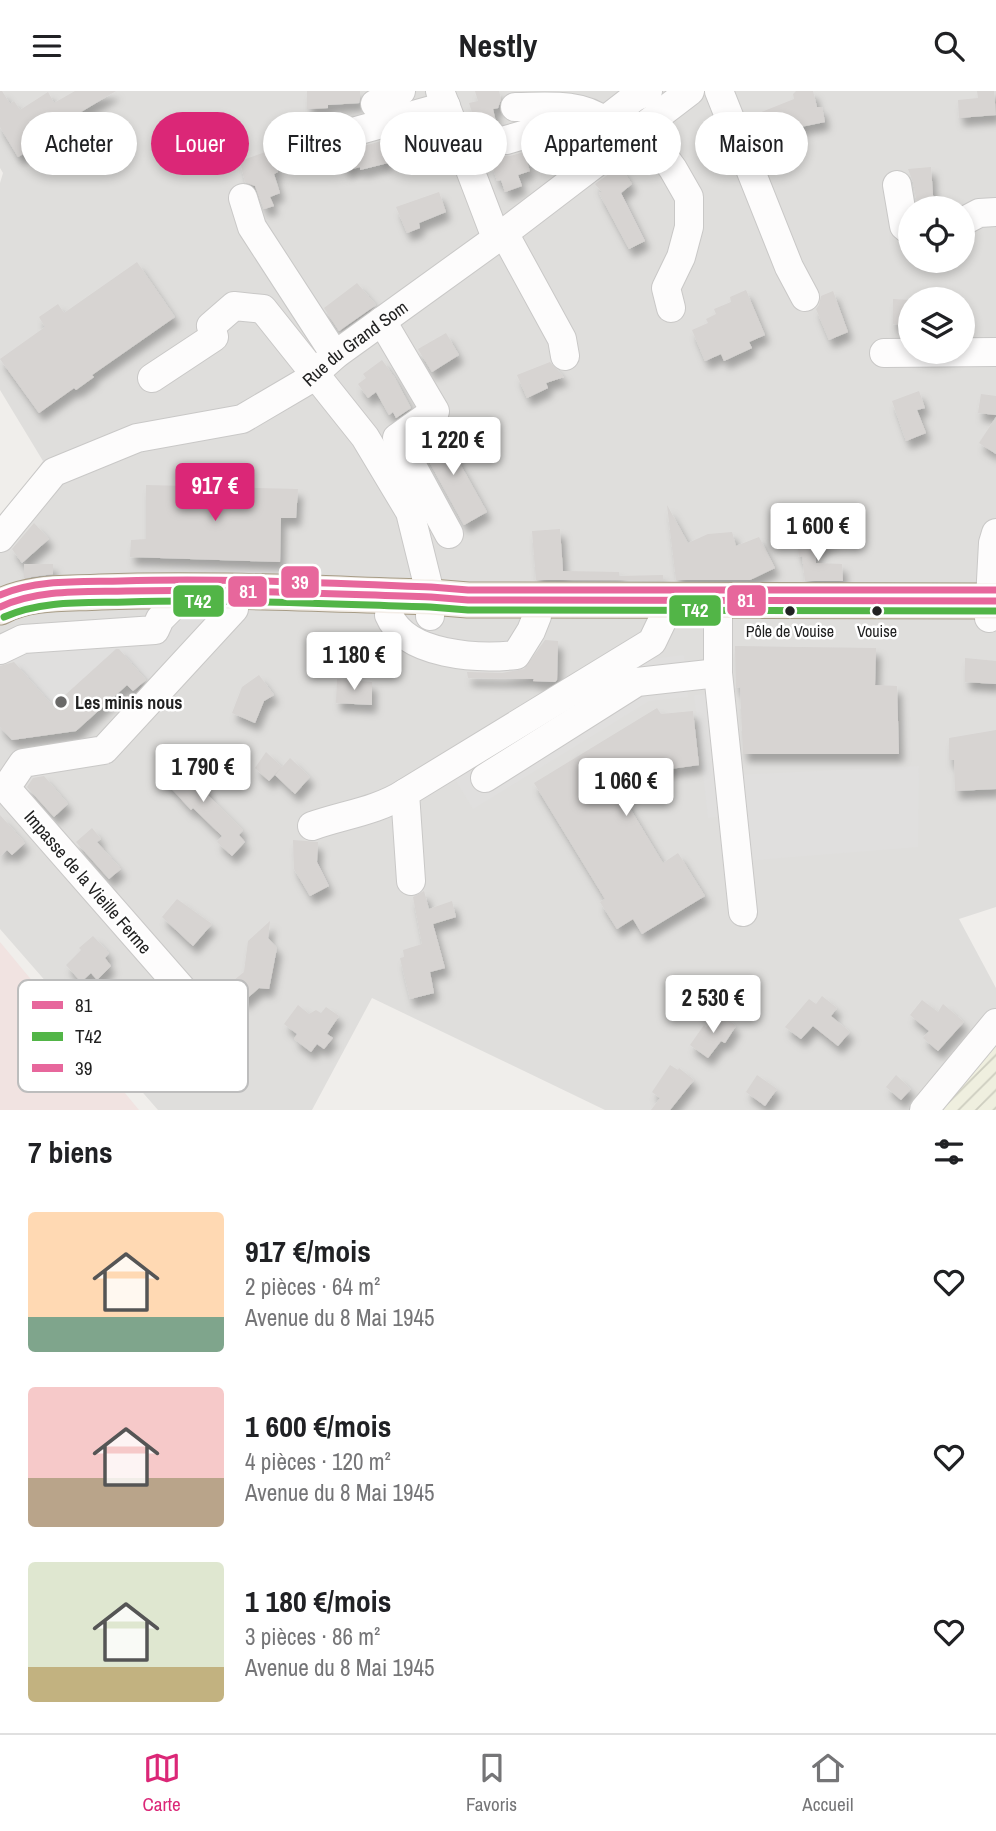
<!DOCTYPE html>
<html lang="fr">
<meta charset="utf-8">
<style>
:root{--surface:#fff;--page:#f2f2f2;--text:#202124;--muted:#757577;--line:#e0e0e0;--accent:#db2777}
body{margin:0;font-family:"Archivo Narrow",sans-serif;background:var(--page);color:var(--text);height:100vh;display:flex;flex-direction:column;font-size:26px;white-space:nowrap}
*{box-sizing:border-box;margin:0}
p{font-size:23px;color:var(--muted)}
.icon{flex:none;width:38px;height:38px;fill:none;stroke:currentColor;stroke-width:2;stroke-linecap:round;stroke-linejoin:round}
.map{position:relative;height:1019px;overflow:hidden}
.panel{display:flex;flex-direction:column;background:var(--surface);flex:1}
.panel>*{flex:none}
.guide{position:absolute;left:21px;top:21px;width:956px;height:63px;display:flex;gap:14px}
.fabs{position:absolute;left:898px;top:105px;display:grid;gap:14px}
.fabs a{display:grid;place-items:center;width:77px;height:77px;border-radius:50%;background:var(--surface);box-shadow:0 4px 10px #0003;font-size:35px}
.price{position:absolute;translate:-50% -60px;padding:0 16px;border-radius:7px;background:#fff;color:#222;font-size:23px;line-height:46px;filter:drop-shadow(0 2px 4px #0008)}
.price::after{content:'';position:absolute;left:50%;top:42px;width:21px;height:16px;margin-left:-10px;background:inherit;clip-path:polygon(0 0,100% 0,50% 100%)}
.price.on{background:var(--accent);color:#fff}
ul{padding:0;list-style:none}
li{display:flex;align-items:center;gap:21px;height:175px;padding:0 28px}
li span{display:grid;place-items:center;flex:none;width:196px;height:140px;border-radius:7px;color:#555}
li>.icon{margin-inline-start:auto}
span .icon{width:84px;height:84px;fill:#fffc;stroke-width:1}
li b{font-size:30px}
h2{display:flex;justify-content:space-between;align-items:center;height:84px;padding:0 28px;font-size:30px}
.pill{padding:0 24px;border-radius:32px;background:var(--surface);box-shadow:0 4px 10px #0003;font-size:24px;line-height:63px}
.pill.on{background:var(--accent);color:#fff}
header{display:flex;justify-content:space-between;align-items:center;height:91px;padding:0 28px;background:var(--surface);font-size:32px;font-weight:700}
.tab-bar{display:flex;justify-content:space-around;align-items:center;height:98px;border-top:2px solid var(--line);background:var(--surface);font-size:19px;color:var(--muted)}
.tab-bar a{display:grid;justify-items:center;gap:4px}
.tab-bar .on{color:var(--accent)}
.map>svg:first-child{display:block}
.residential{fill:#dfdedc;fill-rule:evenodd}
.commercial{fill:#f1e3e1}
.farmland{fill:url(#farmland-furrows)}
.parking{fill:#e0dfde}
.building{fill:#d7d4d2;filter:url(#shadow)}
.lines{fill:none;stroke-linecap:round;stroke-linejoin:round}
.minor-casing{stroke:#c9c8c7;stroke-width:30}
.major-casing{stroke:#a79c86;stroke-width:37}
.minor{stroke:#fdfcfc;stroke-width:28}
.major{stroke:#f3ede7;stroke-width:35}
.bus-1-casing{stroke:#fff;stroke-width:12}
.bus-2-casing{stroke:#fff;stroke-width:12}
.bus-3-casing{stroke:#fff;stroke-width:12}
.bus-1{stroke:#e7679c;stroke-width:7}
.bus-2{stroke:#52b547;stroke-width:7}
.bus-3{stroke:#e7679c;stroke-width:7}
.bus-dot{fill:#222;stroke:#fff;stroke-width:2.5}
.poi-dot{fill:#6a6968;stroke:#fff;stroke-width:2.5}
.labels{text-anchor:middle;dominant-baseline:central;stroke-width:5;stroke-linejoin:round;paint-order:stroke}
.bus-label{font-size:16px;fill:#222;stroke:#fff}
.street-label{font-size:18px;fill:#222;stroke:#fff}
.poi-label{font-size:18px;font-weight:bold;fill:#222;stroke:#fff;text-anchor:start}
.key{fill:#fff;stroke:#bdbdbd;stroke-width:2}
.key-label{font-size:19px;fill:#222}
.line-badge{stroke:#fff;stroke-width:2.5}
.badge-label{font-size:19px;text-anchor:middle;font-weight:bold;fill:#fff}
</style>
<header><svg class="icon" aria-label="menu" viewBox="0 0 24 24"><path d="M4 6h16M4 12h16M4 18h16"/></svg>Nestly<svg class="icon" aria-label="search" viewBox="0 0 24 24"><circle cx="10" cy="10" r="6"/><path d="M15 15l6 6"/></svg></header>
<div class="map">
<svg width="996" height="1019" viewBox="0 0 996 1019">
<defs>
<pattern id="farmland-furrows" width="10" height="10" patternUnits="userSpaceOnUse" patternTransform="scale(1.75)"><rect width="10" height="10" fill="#efefdf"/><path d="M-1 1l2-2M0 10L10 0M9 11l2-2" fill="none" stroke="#cdcdbf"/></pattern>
<filter id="shadow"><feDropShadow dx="4.5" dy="8" stdDeviation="3.5" flood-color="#0004"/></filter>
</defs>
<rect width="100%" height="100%" fill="#f0eeeb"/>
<path class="residential" d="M0,0H996V816L959,828L996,897V951L941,1019H605L372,907L312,1019H158L0,838V431L43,370L0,299V92L3,82L0,77ZM910,117H962V170H910ZM910,208H962V261H910Z"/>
<polygon class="commercial" points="0,851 139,1019 0,1019"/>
<polygon class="farmland" points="996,951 996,1019 941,1019"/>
<g class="parking">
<polygon points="215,525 152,593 117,557 53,615 7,563 34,535"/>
<polygon points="684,564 688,606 649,610 473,718 452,683 627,571"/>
<polygon points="709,603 723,725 708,727 694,604"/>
<polygon points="919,675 918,756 745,770 736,684"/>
</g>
<g class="building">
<polygon points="0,0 2,0 10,13 14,10 20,19 48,1 54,12 75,0 116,0 66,30 74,43 50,57 46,50 18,66 0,36"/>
<polygon points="307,0 360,0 360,7 359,12 328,14 328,17 307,18"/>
<polygon points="475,0 499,0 501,8 498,17 493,18 496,31 477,37 469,12 478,10"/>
<polygon points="796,0 813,0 817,16 822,16 825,31 781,40 782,42 777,44 785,62 765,70 757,50 763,47 754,24 794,8 793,3"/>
<polygon points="977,0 994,0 996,24 959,27 958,9 978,7"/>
<polygon points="385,49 389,63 386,68 388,72 360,79 360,76 345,80 339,62"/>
<polygon points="271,59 278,81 274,83 280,102 270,106 274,115 264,118 255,95 245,91 240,70"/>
<polygon points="524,61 530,80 518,84 522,95 505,101 501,89 497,90 491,71 501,67 500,64 510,65"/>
<polygon points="620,75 632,93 621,102 645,150 629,158 599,102 602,101 595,93"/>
<polygon points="931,76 934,117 918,117 913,91 908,78"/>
<polygon points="439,101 446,121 419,132 420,137 407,142 396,116"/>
<polygon points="137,171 175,226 92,284 94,286 76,299 74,297 39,322 0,268 45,236 39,226 58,213 64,222"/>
<polygon points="357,192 376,214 339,240 324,217"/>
<polygon points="746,199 765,244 749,251 752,257 724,270 721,263 705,270 692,239 708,232 706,228 716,223 714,218 731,211 730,206"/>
<polygon points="833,200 848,241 829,249 816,218 819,214 821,205"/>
<polygon points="893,208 910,209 910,234 893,233"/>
<polygon points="446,242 459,264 432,281 418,258"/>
<polygon points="382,269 395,287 411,317 396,327 393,321 389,324 376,301 368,307 358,293 366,287 363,283"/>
<polygon points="550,271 564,286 546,292 548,297 527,307 517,284"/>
<polygon points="919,300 925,317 917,319 926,342 906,350 892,310"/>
<polygon points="981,303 996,305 996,324 978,322"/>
<polygon points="996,326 996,363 979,352"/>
<polygon points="440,337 487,421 464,434 419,352"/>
<polygon points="146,394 298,398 296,427 281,427 280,471 130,466 131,449 146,448"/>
<polygon points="667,414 688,452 708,443 732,441 736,455 759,446 775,477 750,489 676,489"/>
<polygon points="34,432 49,448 22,472 12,458"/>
<polygon points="560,438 563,480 619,481 619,485 663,484 663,489 536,489 532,440"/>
<polygon points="797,449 837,449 815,459 816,472 842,473 843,490 805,490 802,465 799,466"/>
<polygon points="24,473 53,473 53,483 24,487"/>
<polygon points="545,549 558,550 557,589 555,591 533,590 534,588 468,587 467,581 502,582 524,578"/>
<polygon points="735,555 876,557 875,594 897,595 899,663 743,663 740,596 736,597"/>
<polygon points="116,558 119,558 146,589 133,600 127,594 76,640 12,649 0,636 0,575 14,571 53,615"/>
<polygon points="965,567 996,570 996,593 965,591"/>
<polygon points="259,584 274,604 264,610 255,632 232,622 242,596"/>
<polygon points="337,588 372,591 372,614 336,612"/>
<polygon points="657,617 661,623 693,620 699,674 663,679 622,704 663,772 678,762 705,805 642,843 633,828 617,838 600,811 605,808 534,692"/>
<polygon points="996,639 996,698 955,700 954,669 949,669 949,647"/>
<polygon points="266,661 282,676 269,690 255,677"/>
<polygon points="178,667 206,696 210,702 208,704 243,739 239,744 245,751 232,765 217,751 222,745 193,717 191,719 159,684"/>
<polygon points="290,667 310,686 295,703 275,684"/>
<polygon points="44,685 68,713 54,726 27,696 33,687"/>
<polygon points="0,724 25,752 12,764 7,759 0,765"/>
<polygon points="92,737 101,748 97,751 121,778 109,788 76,751"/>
<polygon points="293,749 318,751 317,771 329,795 310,805 294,778"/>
<polygon points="424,800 429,818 452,810 456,826 433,833 445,877 430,881 434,902 410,908 400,867 404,866 403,859 422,853 413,806"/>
<polygon points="177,808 212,833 193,855 162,826"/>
<polygon points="270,830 268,847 277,857 269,898 259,897 243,911 228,894 244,881 248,850"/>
<polygon points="93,845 109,862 105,867 111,875 97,889 91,882 81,891 66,874 81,859 79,857"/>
<polygon points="822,905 837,917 831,925 850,941 838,955 813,935 801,948 785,936 809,908 816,913"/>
<polygon points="922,909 938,921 943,913 964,931 938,960 923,947 929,940 910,924"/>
<polygon points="298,914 309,923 316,919 321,922 326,916 339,925 327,943 333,947 324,958 317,953 311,961 294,948 297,943 284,933"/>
<polygon points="719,921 736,935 725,952 721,950 708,967 690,954 704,934 706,937"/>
<polygon points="670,974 678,979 679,977 694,989 670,1019 651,1019 660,1007 652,1001"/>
<polygon points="757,984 777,998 765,1015 746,1001"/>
<polygon points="896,984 911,998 901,1009 886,996"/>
</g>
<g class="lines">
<g class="minor-casing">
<g id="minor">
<polyline points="440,0 496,147"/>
<polyline points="719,0 789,176 805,206"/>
<polyline points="375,13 401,0"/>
<polyline points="642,35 673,78 689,106 689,136 681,166 666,197 671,217"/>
<polyline points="349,42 446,15"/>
<polyline points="612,45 604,30 635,6 648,0"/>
<path d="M506,49L567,31L592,34L604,30C580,11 544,16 515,16"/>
<polyline points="897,94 904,135 910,140"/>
<polyline points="243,107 252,136 335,264"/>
<polyline points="962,131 979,122 996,121"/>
<polyline points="504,142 562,248 565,265"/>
<polyline points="382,230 435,320 397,347 449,443"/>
<polyline points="884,262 996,261"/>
<polyline points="152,287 214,246 211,235 234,215 263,218 365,346 410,421 431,506 430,525"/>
<path id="s1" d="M0,447L54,381L137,347L242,328L305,291L335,264L504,142L690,0"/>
<polyline points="718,510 718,582 743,821"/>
<path d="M389,524C406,565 479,568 516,564L531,540L537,525"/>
<polyline points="989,527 993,452 996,442"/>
<polyline points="0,559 23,548 155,539 160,528 188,500"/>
<polyline points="485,687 637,591 718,582"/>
<path d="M312,735C343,724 377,720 405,702"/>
<polyline points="411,790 405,702 652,551 664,526"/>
<polyline points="189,906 6,697 23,672 104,659 234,518 235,501"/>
<polyline points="924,1019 996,932"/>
</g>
</g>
<g class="major-casing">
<path id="major" d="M0,516C29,500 67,503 100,501C210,497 321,503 431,506L468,509L996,510"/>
</g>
<use href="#minor" class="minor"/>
<use href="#major" class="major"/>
<g class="bus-1-casing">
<path id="bus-1" d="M0,516C39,498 84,501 126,500C228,498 330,503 431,506L468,509L996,510"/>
</g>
<g class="bus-2-casing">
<path id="bus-2" d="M4,526C42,509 85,512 126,511C227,508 329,513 430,516L468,519L996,520"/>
</g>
<g class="bus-3-casing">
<path id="bus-3" d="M0,504C37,488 82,491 121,490C225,487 328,492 431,496L468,499H996"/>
</g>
<use href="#bus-1" class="bus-1"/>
<use href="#bus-2" class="bus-2"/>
<use href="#bus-3" class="bus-3"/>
</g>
<g class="bus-dot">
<circle cx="790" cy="520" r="6"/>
<circle cx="877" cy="520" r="6"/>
</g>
<circle class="poi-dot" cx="61" cy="611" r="7"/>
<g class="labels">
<g class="bus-label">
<text x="790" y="540">Pôle de Vouise</text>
<text x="877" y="540">Vouise</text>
</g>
<g class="street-label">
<text stroke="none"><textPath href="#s1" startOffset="418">Rue du Grand Som</textPath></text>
<text transform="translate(88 791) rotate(49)">Impasse de la Vieille Ferme</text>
</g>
<g class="poi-label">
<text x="75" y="611">Les minis nous</text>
</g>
</g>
<rect x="18" y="889" width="230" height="112" rx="10" class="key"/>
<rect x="32" y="910" width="31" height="8" fill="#e7679c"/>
<rect x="32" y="941" width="31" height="9" fill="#52b547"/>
<rect x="32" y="973" width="31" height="8" fill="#e7679c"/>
<g class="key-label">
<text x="75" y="921">81</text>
<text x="75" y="952">T42</text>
<text x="75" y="984">39</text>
</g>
<g class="line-badge">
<rect x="280" y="474" width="40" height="34" rx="7" fill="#e7679c"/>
<rect x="227" y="484" width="41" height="33" rx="7" fill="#e7679c"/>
<rect x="726" y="493" width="41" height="33" rx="7" fill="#e7679c"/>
<rect x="172" y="493" width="53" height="34" rx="7" fill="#52b547"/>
<rect x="668" y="503" width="54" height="33" rx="7" fill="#52b547"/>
</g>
<g class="badge-label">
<text x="300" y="498">39</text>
<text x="248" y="507">81</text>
<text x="746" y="516">81</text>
<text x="198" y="517">T42</text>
<text x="695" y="526">T42</text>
</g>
</svg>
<div class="fabs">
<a><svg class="icon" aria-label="locate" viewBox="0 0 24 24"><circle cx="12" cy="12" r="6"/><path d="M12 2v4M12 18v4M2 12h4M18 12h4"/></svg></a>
<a><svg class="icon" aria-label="layers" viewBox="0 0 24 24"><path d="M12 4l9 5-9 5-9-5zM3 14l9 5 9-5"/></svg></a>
</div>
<b class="price" style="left:453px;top:386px">1 220 €</b>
<b class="price on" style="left:215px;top:432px">917 €</b>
<b class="price" style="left:818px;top:472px">1 600 €</b>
<b class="price" style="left:354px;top:601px">1 180 €</b>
<b class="price" style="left:203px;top:713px">1 790 €</b>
<b class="price" style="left:626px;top:727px">1 060 €</b>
<b class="price" style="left:713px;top:944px">2 530 €</b>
<div class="guide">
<a class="pill">Acheter</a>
<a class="pill on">Louer</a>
<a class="pill">Filtres</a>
<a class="pill">Nouveau</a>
<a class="pill">Appartement</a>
<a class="pill">Maison</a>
</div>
</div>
<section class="panel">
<h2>7 biens<svg class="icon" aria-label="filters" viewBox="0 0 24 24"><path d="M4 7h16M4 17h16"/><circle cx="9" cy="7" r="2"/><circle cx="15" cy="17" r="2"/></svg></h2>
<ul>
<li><span style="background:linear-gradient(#ffd9b3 75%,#7fa58c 0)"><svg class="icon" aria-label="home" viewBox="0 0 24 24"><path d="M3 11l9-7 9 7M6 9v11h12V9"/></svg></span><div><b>917 €/mois</b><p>2 pièces · 64 m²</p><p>Avenue du 8 Mai 1945</p></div><svg class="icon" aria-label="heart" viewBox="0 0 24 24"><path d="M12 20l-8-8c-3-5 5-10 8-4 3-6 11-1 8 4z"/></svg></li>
<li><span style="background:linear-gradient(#f6c9c9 65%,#b9a48a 0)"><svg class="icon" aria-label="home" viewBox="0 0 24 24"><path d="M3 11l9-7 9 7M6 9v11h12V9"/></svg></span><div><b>1 600 €/mois</b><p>4 pièces · 120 m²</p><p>Avenue du 8 Mai 1945</p></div><svg class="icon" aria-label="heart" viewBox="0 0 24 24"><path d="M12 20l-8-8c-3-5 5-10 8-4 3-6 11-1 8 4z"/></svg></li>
<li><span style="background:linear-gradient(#dfe7d0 75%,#c2b280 0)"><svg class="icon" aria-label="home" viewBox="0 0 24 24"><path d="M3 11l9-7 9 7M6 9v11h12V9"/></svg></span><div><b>1 180 €/mois</b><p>3 pièces · 86 m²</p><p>Avenue du 8 Mai 1945</p></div><svg class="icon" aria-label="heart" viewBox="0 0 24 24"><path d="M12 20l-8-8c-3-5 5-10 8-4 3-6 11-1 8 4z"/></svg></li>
</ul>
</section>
<nav class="tab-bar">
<a class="on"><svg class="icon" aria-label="map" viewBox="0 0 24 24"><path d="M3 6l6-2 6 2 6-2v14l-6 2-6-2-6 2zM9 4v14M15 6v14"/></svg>Carte</a>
<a><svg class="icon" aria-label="saved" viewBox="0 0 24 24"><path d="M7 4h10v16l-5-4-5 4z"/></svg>Favoris</a>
<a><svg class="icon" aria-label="home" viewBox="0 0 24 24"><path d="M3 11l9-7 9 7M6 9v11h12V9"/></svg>Accueil</a>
</nav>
